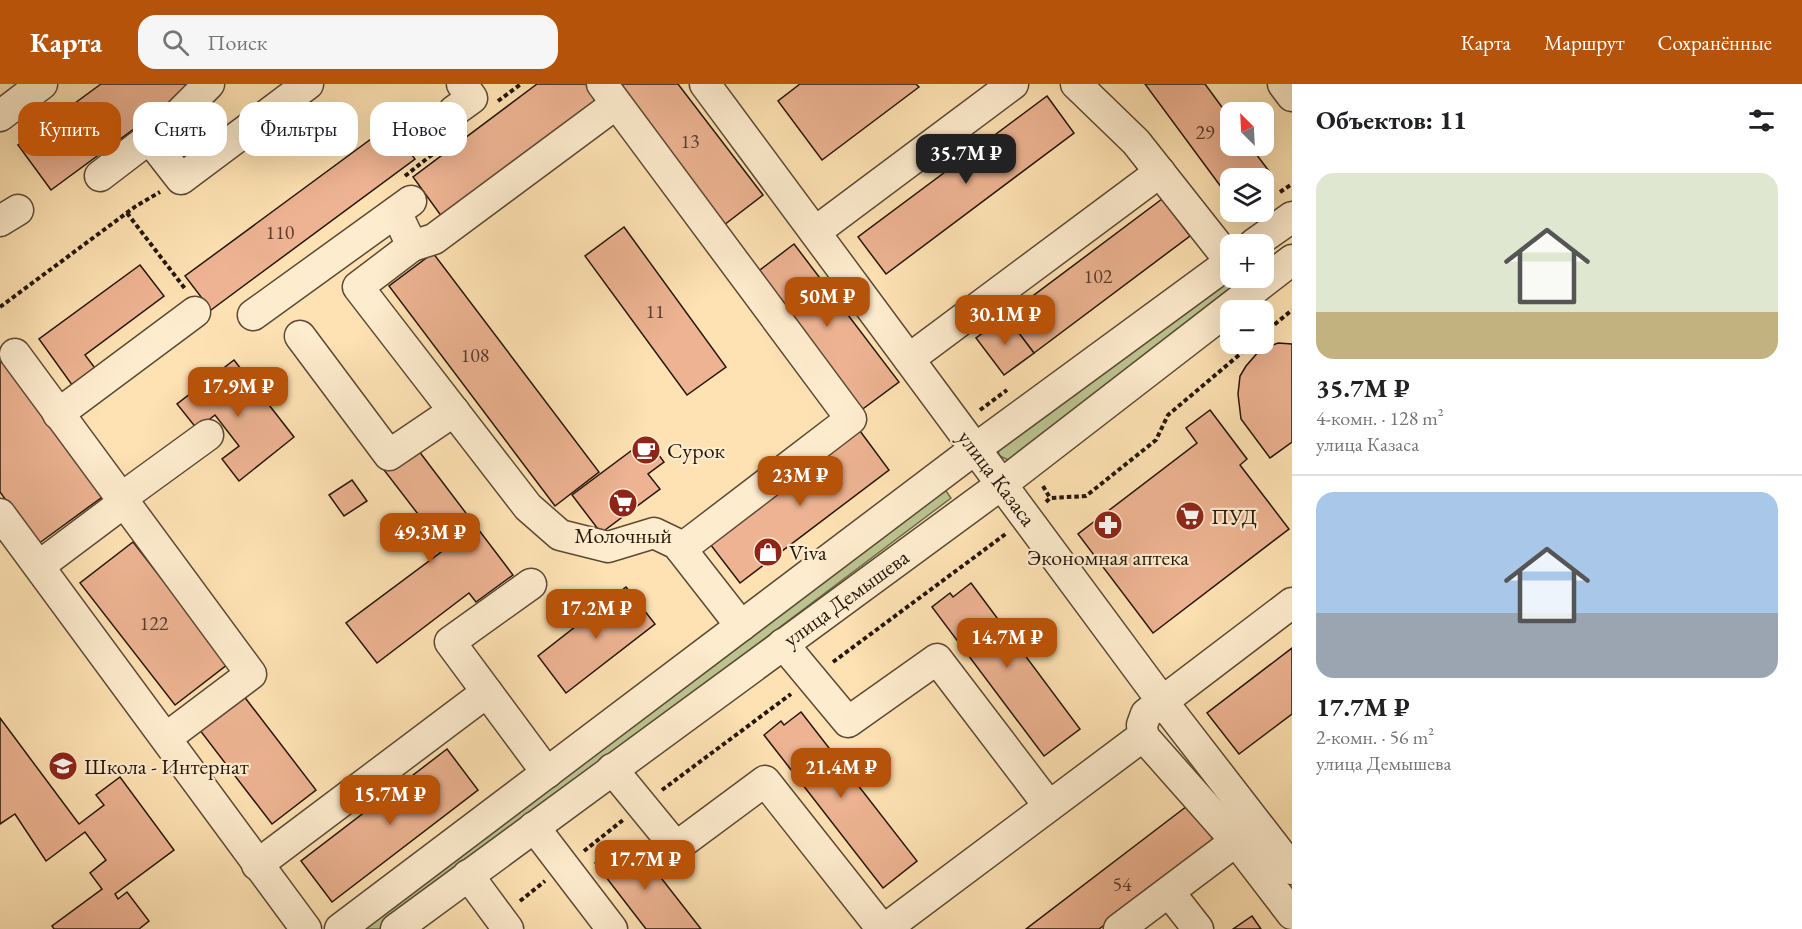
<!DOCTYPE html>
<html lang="ru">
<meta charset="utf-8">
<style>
:root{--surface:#fff;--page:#f6f6f6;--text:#202124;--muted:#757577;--line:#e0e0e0;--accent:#b45309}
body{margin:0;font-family:"EB Garamond",serif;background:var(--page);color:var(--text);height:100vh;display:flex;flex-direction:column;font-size:22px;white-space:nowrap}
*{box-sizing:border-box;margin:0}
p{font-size:20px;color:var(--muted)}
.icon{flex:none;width:33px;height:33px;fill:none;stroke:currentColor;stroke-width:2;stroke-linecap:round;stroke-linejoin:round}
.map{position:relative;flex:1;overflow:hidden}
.sheet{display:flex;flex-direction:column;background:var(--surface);width:510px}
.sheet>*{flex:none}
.banner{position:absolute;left:18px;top:18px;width:570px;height:54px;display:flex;gap:12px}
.needle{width:39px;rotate:336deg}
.fabs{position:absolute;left:1220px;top:18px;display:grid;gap:12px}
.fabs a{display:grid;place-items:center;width:54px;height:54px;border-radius:12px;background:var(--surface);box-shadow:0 6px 24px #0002;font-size:30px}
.price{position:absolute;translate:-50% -51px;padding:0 14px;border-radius:12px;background:var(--accent);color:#fff;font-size:20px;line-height:39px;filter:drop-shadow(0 2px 3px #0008)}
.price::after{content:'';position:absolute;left:50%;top:36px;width:18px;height:14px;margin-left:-9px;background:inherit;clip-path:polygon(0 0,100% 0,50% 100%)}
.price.active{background:#222;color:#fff}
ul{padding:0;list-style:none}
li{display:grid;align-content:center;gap:12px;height:318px;padding:0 24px}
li+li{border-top:2px solid var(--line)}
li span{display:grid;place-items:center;height:186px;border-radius:18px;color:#555}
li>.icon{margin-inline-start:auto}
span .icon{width:108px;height:108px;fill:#fffc;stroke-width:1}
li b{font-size:26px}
h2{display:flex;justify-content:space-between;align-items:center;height:72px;padding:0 24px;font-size:26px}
.chip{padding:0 21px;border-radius:18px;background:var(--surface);box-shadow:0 6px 24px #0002;font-size:21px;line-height:54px}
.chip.active{background:var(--accent);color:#fff}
header{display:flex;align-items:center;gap:36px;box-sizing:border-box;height:84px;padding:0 30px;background:var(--accent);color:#fff}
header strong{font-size:28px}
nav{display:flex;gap:33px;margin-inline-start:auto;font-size:21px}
.search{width:420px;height:54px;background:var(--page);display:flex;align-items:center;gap:15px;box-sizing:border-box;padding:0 21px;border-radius:18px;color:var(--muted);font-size:22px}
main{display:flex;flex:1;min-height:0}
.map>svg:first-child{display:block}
.green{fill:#bbc490;stroke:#706d4e;stroke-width:1.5}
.building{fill:#edb392;stroke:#25160b;stroke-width:1.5}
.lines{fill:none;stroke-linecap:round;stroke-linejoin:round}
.minor-casing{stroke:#5b4935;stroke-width:33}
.path{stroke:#25160b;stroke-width:4;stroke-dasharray:4.5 3;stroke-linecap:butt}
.minor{stroke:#feecce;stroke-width:30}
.labels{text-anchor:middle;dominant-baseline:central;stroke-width:4.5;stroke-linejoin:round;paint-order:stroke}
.number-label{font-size:20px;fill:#573d2d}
.poi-label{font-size:22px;fill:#25160b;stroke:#feecce;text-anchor:start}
.street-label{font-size:22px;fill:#25160b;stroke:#feecce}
</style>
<header>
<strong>Карта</strong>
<div class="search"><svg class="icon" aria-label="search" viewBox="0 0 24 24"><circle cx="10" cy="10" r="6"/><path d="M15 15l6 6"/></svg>Поиск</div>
<nav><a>Карта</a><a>Маршрут</a><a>Сохранённые</a></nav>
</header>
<main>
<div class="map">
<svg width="1292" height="845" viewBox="0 0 1292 845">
<rect width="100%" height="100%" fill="#fee2b3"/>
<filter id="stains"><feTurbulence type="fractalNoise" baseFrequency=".00333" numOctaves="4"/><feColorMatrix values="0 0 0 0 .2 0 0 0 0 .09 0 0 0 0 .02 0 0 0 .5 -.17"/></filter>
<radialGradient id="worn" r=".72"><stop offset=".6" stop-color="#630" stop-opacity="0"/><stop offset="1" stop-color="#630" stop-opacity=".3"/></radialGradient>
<g class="green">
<polygon points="1230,194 1247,194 1015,375 1008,376 1000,372 997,365"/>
<polygon points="944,404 951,414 380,845 359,845"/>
</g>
<g class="building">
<polygon points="101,0 195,0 51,106 18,61"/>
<polygon points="537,0 590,0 600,13 442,133 413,93"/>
<polygon points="621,0 678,0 763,111 724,141 618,3"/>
<polygon points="800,0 916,0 919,3 822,76 778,17"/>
<polygon points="1145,0 1205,0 1230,34 1230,62 1250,62 1272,91 1263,98 1263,94 1230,94 1230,115"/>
<polygon points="1047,12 1074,49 886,190 858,153"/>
<polygon points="390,41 415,75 211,226 185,192"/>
<polygon points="1162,115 1190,152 1034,269 1006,232"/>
<polygon points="624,143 726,283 687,311 585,172"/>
<polygon points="794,160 899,298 860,327 756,189"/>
<polygon points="433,169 599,388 555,422 389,202"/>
<polygon points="140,181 164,212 85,271 98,288 75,305 39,255"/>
<polygon points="1006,232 1034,269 1004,291 976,254"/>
<polygon points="1278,259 1292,260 1292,358 1270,374 1241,335 1238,310 1240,292 1246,282 1260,266"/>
<polygon points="6,275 105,411 38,460 0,408 0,279"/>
<polygon points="234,276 294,353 239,397 222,375 239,362 215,331 197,345 177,320"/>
<polygon points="1210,326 1247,375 1240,381 1289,445 1153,549 1078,450 1197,359 1186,344"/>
<polygon points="860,347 889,386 740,499 710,460"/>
<polygon points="647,355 664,378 648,390 660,405 601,449 572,411"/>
<polygon points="415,362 513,491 476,518 469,509 377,579 346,539 445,465 384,386"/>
<polygon points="352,396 367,417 344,432 329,411"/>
<polygon points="133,458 228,580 175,621 80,499"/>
<polygon points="971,499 1080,645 1044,672 932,523 950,509 953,513"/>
<polygon points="626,503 655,540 566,609 538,572"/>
<polygon points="1292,564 1292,630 1239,670 1207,629"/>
<polygon points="243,611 316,706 272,740 199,645"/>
<polygon points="801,628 917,777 883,804 764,651 781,637 784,641"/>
<polygon points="0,634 79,740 104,721 96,711 120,693 174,766 115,810 118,815 127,808 149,837 139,845 54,845 52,842 102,805 90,789 106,776 85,748 46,777 15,730 0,740"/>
<polygon points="447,665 478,706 332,818 301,777"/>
<polygon points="1191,719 1218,755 1099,845 1026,845"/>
<polygon points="633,758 701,845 646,845 595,779 613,765 618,770"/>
<polygon points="1252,832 1261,845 1233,845"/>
</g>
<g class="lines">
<g class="minor-casing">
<g id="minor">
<polyline points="602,0 851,335 681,465"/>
<polyline points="705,0 1162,617 1292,785"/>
<polyline points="1076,0 1136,58 1230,177"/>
<polyline points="1283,0 1292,12"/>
<polyline points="454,27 472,14 462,0"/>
<polyline points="0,32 42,0"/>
<polyline points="149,54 181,95 308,0"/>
<polyline points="100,92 172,37 209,0"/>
<polyline points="396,128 412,162 358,203 528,423 560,451 608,463 654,449 677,460 741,542"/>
<polyline points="0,137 18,126"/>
<polyline points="815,148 1013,0"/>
<polyline points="1254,160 1292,133"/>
<polyline points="412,162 434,155 616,20"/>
<polyline points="253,231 411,117"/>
<polyline points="300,252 389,371 454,327"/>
<polyline points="15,270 251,590 166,654"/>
<polyline points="909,275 1160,88"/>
<polyline points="58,330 195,228"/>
<polyline points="0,430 306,845"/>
<polyline points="39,482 123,419 131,407 208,351"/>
<polyline points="531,500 450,558 547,689"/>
<polyline points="783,560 848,638 937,575 1049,722"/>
<polyline points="1143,652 1236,757 1292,830"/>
<polyline points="612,685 676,763 765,697 882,845"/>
<polyline points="534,743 612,845"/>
<polyline points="257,781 487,608"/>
<polyline points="468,791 508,845"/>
<polyline points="1169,808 1198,845"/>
<polyline points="340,845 975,365 1230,178"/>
<polyline points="396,845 1002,400 1292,176"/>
<polyline points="885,845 1143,652 1142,641 1146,630 1292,519"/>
<polyline points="1119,845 1236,757"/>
</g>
</g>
<g class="path">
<polyline points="498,17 521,0"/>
<polyline points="405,92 453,54"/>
<polyline points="1280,108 1292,100"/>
<polyline points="127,129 186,206"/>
<polyline points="0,223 136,122 160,108"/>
<polyline points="1263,250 1292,226"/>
<polyline points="980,326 1007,306"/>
<polyline points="1043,402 1050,414"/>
<polyline points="1046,418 1050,414 1086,412 1156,356 1168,331 1252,260"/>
<polyline points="833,578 1007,449"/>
<polyline points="662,706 791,610"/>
<polyline points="584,767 623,736"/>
<polyline points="520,817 545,797"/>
</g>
<use href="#minor" class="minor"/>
</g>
<defs>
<g id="cafe-disc" transform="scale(1.5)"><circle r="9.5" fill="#8f2418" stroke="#feecce"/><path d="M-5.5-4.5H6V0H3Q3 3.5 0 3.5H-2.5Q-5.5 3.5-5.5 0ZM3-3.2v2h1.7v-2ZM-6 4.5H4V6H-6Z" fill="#fff"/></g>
<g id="supermarket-disc" transform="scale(1.5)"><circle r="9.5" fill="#8f2418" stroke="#feecce"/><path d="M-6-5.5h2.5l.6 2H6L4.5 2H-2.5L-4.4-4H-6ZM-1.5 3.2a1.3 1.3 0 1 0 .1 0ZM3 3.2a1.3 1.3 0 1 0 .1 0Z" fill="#fff"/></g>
<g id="pharmacy-disc" transform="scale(1.5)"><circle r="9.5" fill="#8f2418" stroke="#feecce"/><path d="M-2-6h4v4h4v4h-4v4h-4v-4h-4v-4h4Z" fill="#fff"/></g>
<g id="shop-disc" transform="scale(1.5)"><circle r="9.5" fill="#8f2418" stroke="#feecce"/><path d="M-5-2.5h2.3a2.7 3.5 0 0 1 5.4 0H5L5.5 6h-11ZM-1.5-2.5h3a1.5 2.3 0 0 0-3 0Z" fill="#fff"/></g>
<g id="school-disc" transform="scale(1.5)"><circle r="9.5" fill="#8f2418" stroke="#feecce"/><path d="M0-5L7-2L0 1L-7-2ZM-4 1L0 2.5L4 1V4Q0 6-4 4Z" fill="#fff"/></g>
</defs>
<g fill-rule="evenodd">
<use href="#cafe-disc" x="646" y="366"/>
<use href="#supermarket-disc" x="623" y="419"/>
<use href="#supermarket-disc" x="1190" y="432"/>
<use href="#pharmacy-disc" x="1108" y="441"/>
<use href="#shop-disc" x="768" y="468"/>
<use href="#school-disc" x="63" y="682"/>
</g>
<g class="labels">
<g class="number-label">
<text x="1205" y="48">29</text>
<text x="690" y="57">13</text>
<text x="280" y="148">110</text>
<text x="1098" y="192">102</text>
<text x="655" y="227">11</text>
<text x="475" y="271">108</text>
<text x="154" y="539">122</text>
<text x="1122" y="800">54</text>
</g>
<g class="poi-label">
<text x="667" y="366">Сурок</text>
<text x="1211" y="432">ПУД</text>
<text x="623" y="451" text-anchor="middle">Молочный</text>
<text x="789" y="468">Viva</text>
<text x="1108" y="473" text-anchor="middle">Экономная аптека</text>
<text x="84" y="682">Школа - Интернат</text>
</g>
<g class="street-label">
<text transform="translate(997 394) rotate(53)">улица Казаса</text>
<text transform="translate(846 514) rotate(-36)">улица Демышева</text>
</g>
</g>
<rect width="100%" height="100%" filter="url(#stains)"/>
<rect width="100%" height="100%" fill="url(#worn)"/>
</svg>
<div class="fabs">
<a><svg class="needle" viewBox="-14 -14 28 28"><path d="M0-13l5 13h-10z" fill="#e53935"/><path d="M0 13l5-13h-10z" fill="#757577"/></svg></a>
<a><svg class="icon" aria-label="layers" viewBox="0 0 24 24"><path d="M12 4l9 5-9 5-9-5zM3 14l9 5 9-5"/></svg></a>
<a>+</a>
<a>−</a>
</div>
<b class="price active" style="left:966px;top:101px">35.7M ₽</b>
<b class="price" style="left:827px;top:244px">50M ₽</b>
<b class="price" style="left:1005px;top:262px">30.1M ₽</b>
<b class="price" style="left:238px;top:334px">17.9M ₽</b>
<b class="price" style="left:800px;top:423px">23M ₽</b>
<b class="price" style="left:430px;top:480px">49.3M ₽</b>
<b class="price" style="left:596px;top:556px">17.2M ₽</b>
<b class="price" style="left:1007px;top:585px">14.7M ₽</b>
<b class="price" style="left:841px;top:715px">21.4M ₽</b>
<b class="price" style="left:390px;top:742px">15.7M ₽</b>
<b class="price" style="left:645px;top:807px">17.7M ₽</b>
<div class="banner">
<a class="chip active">Купить</a>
<a class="chip">Снять</a>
<a class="chip">Фильтры</a>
<a class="chip">Новое</a>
</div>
</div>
<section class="sheet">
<h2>Объектов: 11<svg class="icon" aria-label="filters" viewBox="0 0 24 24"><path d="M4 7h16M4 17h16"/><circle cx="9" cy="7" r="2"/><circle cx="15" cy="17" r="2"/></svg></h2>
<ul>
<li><span style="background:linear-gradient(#dfe7d0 75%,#c2b280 0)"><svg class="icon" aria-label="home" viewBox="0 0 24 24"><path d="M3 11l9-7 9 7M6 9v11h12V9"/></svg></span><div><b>35.7M ₽</b><p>4-комн. · 128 m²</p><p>улица Казаса</p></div></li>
<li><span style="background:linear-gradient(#a9c7e8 65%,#9aa5b1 0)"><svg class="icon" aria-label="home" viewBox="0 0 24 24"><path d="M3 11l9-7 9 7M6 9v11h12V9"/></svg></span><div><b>17.7M ₽</b><p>2-комн. · 56 m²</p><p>улица Демышева</p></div></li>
</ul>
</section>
</main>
